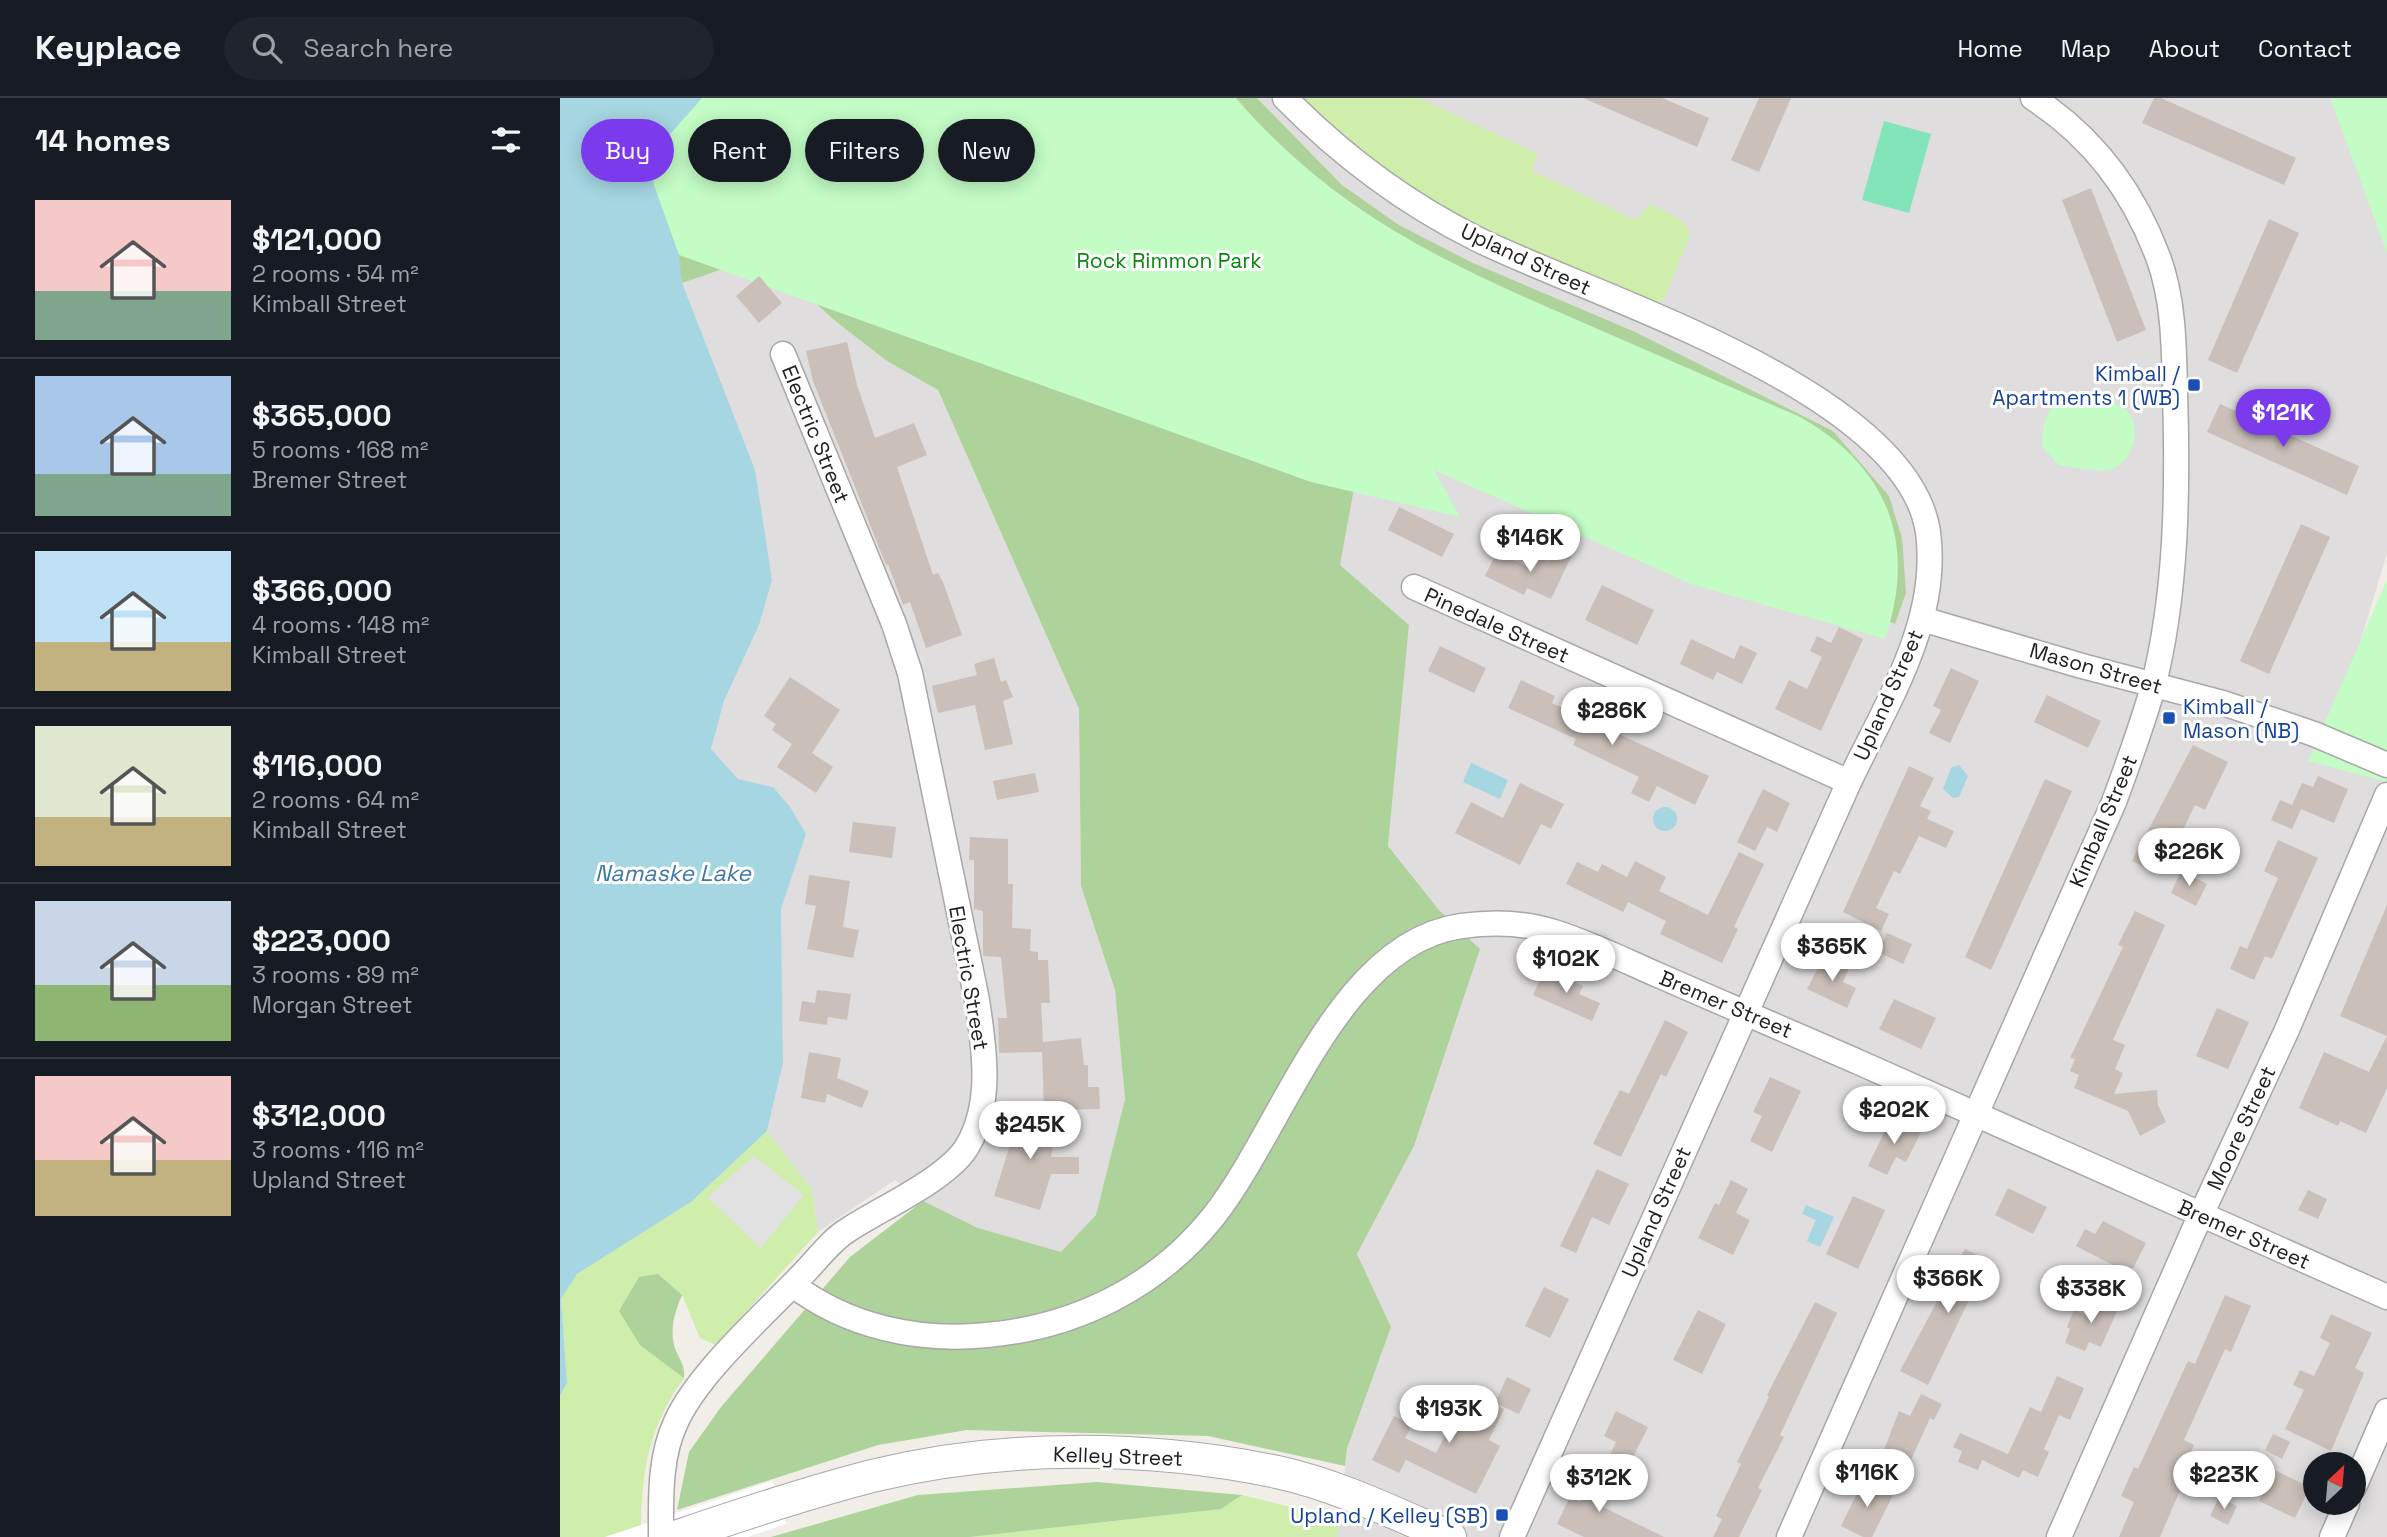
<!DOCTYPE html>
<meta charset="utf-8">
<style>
:root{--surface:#171b24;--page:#20242c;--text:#f1f3f6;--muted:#9ea1a6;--line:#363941;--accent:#7c3aed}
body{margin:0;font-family:"Space Grotesk",sans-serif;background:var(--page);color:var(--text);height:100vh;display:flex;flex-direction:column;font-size:26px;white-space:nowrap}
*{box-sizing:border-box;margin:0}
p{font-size:23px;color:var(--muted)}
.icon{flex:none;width:38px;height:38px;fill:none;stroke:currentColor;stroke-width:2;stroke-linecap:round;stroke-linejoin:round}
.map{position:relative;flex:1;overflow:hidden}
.side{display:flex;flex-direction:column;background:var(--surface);width:560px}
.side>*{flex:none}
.hud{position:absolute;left:21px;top:21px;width:665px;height:63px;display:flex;gap:14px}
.needle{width:46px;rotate:26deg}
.tools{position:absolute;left:1743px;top:1354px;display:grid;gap:14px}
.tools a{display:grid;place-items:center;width:63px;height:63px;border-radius:50%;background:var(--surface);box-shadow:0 4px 18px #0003;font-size:35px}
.price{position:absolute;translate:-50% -60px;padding:0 16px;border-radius:24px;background:#fff;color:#222;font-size:23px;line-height:46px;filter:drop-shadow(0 2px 4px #0008)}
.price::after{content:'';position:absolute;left:50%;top:42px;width:21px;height:16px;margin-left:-10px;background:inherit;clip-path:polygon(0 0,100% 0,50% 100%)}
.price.current{background:var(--accent);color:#fff}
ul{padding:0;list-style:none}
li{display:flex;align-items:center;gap:21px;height:175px;padding:0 35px}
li+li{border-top:2px solid var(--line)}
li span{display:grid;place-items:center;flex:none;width:196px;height:140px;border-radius:0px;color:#555}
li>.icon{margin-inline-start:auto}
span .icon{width:84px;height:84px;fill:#fffc;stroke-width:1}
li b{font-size:30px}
h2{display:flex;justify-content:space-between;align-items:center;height:84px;padding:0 35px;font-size:30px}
.chip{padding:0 24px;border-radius:32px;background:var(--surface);box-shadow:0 4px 18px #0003;font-size:24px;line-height:63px}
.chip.current{background:var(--accent);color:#fff}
header{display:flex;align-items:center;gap:42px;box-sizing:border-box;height:98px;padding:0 35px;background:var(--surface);border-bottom:2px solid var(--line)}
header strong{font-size:33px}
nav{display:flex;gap:38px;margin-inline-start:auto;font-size:24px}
.search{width:490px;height:63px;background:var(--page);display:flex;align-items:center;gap:18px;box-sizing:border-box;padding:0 24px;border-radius:38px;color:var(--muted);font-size:26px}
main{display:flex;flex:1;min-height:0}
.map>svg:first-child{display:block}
.residential{fill:#dfdddd;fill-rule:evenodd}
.grass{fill:#cfedab}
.forest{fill:#add29a}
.park{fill:#c3fcc5}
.pitch{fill:#82e4b9}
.parking{fill:#e1e1e1}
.water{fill:#a5d6e1}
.pier{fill:#fff}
.building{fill:#cac0b9}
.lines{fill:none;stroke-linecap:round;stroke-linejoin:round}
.minor-casing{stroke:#a8a8a8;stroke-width:27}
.tertiary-casing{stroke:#a8a8a8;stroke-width:34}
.minor{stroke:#fff;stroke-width:24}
.tertiary{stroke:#fff;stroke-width:32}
.transit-dot{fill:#1a4fb4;stroke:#fff;stroke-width:2.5}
.labels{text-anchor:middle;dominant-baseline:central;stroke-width:6;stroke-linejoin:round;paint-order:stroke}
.street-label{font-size:21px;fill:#212121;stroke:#fff}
.park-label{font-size:21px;fill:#06870b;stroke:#fff}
.transit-label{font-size:21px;fill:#164399;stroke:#fff;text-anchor:end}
.water-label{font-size:23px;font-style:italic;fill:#4278a6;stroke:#fff}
</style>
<header>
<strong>Keyplace</strong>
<div class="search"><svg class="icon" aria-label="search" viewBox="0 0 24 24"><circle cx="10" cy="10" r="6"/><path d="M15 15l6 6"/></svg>Search here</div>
<nav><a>Home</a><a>Map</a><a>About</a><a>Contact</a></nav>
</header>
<main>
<section class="side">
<h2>14 homes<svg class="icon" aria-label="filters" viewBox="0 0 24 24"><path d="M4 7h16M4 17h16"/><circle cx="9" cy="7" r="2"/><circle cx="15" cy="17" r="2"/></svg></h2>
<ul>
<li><span style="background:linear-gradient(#f6c9c9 65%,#7fa58c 0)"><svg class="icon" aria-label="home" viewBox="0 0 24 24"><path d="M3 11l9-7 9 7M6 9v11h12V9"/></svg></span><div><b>$121,000</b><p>2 rooms · 54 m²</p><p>Kimball Street</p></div></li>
<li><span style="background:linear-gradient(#a9c7e8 70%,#7fa58c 0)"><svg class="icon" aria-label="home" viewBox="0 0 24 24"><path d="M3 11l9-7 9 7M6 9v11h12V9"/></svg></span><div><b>$365,000</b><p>5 rooms · 168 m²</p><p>Bremer Street</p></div></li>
<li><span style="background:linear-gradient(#bfe0f5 65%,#c2b280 0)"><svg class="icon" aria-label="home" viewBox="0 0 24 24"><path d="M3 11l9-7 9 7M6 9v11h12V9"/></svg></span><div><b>$366,000</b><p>4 rooms · 148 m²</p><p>Kimball Street</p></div></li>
<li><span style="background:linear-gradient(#dfe7d0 65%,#c2b280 0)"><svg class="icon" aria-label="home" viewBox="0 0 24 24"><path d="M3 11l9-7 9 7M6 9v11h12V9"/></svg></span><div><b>$116,000</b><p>2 rooms · 64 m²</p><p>Kimball Street</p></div></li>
<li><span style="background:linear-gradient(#c9d6e8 60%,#8fb573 0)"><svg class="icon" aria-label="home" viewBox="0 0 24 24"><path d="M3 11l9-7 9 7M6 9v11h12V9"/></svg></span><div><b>$223,000</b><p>3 rooms · 89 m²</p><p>Morgan Street</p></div></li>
<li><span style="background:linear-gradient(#f6c9c9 60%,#c2b280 0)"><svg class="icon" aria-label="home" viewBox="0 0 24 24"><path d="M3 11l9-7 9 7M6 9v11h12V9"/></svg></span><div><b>$312,000</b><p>3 rooms · 116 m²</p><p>Upland Street</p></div></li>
</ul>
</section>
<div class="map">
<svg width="1827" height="1439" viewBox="0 0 1827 1439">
<rect width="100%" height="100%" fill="#f1ede7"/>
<g class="residential">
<path d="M697,0H1781L1827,116V455L1777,623L1827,638V1439H777L787,1352L831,1229L797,1156L854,1048L920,851L879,812L828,748L849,527L780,467L796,380L856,364L1334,526L1346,495L1116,254L913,165L839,127L782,87ZM1755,1367H1794V1405H1755Z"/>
<polygon points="201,158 279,226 327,263 378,292 519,611 521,788 555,892 565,1001 536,1118 501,1154 418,1130 363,1103 335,1082 258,1134 252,1091 207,1033 223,965 221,811 246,736 213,689 177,681 151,651 164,603 199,527 122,185"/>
</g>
<g class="grass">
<path d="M737,0H859L978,56L972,73L1076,122L1089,106C1104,113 1128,119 1130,138L1104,201L1095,207L929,137L811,67Z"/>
<path d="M207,1033L252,1091L258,1134L156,1247L140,1240L122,1197L98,1176L104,1263L124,1280C87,1331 81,1377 81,1439H0V1298L7,1285L1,1201L17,1176L131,1104Z"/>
<polygon points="682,1397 779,1421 777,1439 410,1439 661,1411"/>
</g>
<g class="forest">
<polygon points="142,0 697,0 782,87 839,127 913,165 1075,234 1273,333 1329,398 1342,440 1346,495 1335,526 856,364 796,380 780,467 849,527 828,748 879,812 920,851 854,1048 797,1156 831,1229 787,1351 785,1368 648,1338 407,1332 318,1347 117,1412 129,1354 161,1309 290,1159 363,1103 418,1130 501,1154 536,1117 565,1001 555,892 521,788 519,611 378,292 327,263 279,226 201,158 122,185 98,50"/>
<path d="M98,1176L122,1197C114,1216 109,1233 116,1253C121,1264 125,1268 124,1280L80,1247L59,1213L79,1179Z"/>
<polygon points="537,1384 682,1397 661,1411 410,1439 211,1439 358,1397"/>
</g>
<g class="park">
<path d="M142,0H676C776,116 887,166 1024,225C1095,256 1166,287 1238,318C1327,367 1358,444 1325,541L1131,486L874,372L900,419L751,384L119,157C111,136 86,84 91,63C97,40 126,18 142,0Z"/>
<polygon points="1770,0 1827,0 1827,155"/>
<path d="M1513,298C1527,301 1549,301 1561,308C1586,322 1574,368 1548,372C1534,374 1514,369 1499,367L1482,349C1483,319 1485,310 1513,298Z"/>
<polygon points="1827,482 1827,684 1748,663"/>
</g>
<polygon class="pitch" points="1324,23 1371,36 1349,115 1302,102"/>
<polygon class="parking" points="194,1058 244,1097 201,1150 147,1099"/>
<g class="water">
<polygon points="0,0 142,0 98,50 91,63 94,87 119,157 122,185 195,372 212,482 199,527 164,603 151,651 178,681 213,689 230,709 246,736 221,811 223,965 207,1033 131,1104 17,1176 1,1201 7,1285 0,1298"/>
<polygon points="911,665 948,682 940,701 903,684"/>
<polygon points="1399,667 1408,678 1399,699 1393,700 1383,691 1391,670"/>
<circle cx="1105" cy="721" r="12"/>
<polygon points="1246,1107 1274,1119 1260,1149 1247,1143 1256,1122 1242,1116"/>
</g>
<polygon class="pier" points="212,1383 226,1426 188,1439 45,1439"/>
<g class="building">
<polygon points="1023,0 1102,0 1149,20 1137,49"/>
<polygon points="1199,0 1231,0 1199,74 1171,62"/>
<polygon points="1594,0 1601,0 1736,60 1724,87 1582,25"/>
<polygon points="1531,90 1586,232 1557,244 1502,102"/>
<polygon points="1709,121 1739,135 1677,275 1648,262"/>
<polygon points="199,178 222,205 199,225 176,198"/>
<polygon points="287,244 297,287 315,340 354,325 367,357 337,369 373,477 378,475 383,484 402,537 366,550 350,504 343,507 328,466 326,467 253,283 246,253"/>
<polygon points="1660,306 1799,368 1787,397 1647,334"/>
<polygon points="839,409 894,436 882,459 828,432"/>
<polygon points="1741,426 1770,439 1709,576 1680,563"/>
<polygon points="994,451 1011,459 991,501 967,490 964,497 925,478 937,454 974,472 980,460 988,463"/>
<polygon points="1042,487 1094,512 1077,547 1025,522"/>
<polygon points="1279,529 1303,541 1261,633 1215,611 1229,582 1247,591 1262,559 1250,553 1257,538 1271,545"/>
<polygon points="1131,541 1174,561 1180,547 1197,555 1182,586 1157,574 1153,582 1120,566"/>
<polygon points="880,548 926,570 914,595 868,573"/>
<polygon points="434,560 441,584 446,582 453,599 443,603 453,646 425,652 415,607 378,615 372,588 417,577 414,566"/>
<polygon points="1391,570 1419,583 1390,645 1369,635 1381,612 1373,608"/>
<polygon points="230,579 280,612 252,655 273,669 256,695 217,669 232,646 212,632 216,626 204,618"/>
<polygon points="961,582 995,598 992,605 1149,678 1135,707 1097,688 1089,704 1071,695 1079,679 1013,647 1016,641 948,610"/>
<polygon points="1487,597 1541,623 1528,650 1474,624"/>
<polygon points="1633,647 1668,664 1645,712 1635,707 1601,777 1572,763"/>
<polygon points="1349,668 1374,680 1360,708 1371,713 1367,721 1394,733 1386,750 1359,738 1340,776 1334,773 1316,810 1329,816 1321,833 1283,814"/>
<polygon points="475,675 479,694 437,702 433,683"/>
<polygon points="1758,678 1788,691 1774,725 1741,711 1732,731 1711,722 1720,702 1732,707 1742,685 1753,689"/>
<polygon points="1485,681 1512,693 1431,872 1405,859"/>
<polygon points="960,685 1004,706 991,731 981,726 960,767 895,735 911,704 943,720"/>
<polygon points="1203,691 1230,705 1217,734 1207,729 1195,753 1177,744"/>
<polygon points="293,724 336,729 332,760 289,754"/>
<polygon points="410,739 448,741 448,786 453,786 452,830 471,831 470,853 478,854 478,862 488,862 490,905 481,905 483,944 521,940 524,967 528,967 528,989 539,989 540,1011 484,1012 482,954 439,955 438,920 447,920 441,859 423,858 423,813 414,811 414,762 409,762"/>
<polygon points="1718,742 1758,760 1712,861 1705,858 1694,882 1670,871 1680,848 1687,851 1718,780 1704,773"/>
<polygon points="1179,754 1204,766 1174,829 1178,831 1162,865 1100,836 1106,823 1068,804 1063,814 1006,786 1017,764 1038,774 1042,766 1067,779 1075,763 1106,779 1099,793 1148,817"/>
<polygon points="1621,773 1647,786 1636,808 1611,795"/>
<polygon points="249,777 290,783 283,829 299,832 293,860 247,851 256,808 245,806"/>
<polygon points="1827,807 1827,990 1806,1035 1780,1023 1778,1028 1739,1010 1764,954 1809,974 1827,938 1780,918"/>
<polygon points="1575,813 1605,827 1553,942 1565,947 1555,971 1563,975 1554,996 1597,992 1598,1007 1606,1024 1580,1038 1568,1013 1514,990 1519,977 1510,973 1515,961 1510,960 1563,849 1558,847"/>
<polygon points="1327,835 1352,846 1343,866 1318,854"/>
<polygon points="1263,860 1288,872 1283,884 1296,890 1287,910 1247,891"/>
<polygon points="985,871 1023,888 1019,896 1040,905 1032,923 973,897"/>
<polygon points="257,892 291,896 287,922 268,919 267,927 239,923 242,903 255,905"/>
<polygon points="1334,901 1376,920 1361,951 1319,931"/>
<polygon points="1657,910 1689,924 1668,971 1636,958"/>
<polygon points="1105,922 1128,934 1106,979 1101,976 1061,1059 1033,1046 1060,992 1069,996"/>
<polygon points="249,954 281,960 277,980 309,993 302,1010 267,996 265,1005 241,1000"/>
<polygon points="1210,979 1241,993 1212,1054 1190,1043 1202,1018 1193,1014"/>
<polygon points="441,1018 496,1027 491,1059 519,1059 519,1076 491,1076 480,1112 434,1098 450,1047 437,1045"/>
<polygon points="1331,1020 1361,1034 1346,1064 1336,1059 1327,1077 1308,1068"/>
<polygon points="1037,1071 1069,1086 1049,1127 1032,1119 1016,1155 1000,1148"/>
<polygon points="1171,1082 1188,1091 1176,1115 1190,1122 1173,1157 1138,1140 1155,1105 1159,1107"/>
<polygon points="1448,1090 1487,1109 1473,1136 1435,1117"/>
<polygon points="1748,1092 1767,1101 1758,1121 1738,1112"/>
<polygon points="1293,1098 1325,1112 1298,1171 1266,1156"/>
<polygon points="1543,1123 1586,1145 1570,1176 1516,1148 1525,1131 1535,1136"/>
<polygon points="1405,1151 1432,1164 1427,1175 1434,1179 1423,1201 1412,1196 1368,1287 1340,1273"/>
<polygon points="984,1189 1009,1201 990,1240 965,1228"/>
<polygon points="1665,1197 1691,1208 1671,1254 1665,1251 1624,1342 1634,1347 1616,1388 1621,1390 1600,1439 1559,1439 1574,1404 1561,1398 1574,1369 1578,1371 1628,1263 1635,1266"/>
<polygon points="1533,1200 1558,1211 1541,1249 1529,1244 1525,1253 1505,1245 1510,1231 1507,1229 1514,1212 1526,1217"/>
<polygon points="1255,1204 1277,1215 1220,1337 1224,1339 1198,1390 1202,1392 1179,1439 1153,1439 1162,1421 1156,1418 1181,1366 1177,1364 1209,1299 1207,1297"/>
<polygon points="1138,1212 1166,1226 1142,1276 1113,1262"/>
<polygon points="1771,1216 1812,1235 1795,1270 1804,1275 1771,1353 1725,1331 1744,1292 1733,1287 1740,1272 1754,1278 1770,1245 1760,1240"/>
<polygon points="1497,1278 1524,1290 1510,1322 1499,1317 1484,1351 1489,1354 1478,1379 1463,1372 1459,1380 1422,1362 1418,1372 1398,1364 1402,1353 1393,1349 1400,1335 1448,1356 1470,1309 1481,1314"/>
<polygon points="947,1279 971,1291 959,1316 935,1305"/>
<polygon points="908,1293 944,1311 929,1342 940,1348 916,1396 846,1362 839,1375 812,1362 834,1318 852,1327 845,1340 876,1355"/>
<polygon points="1361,1296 1382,1306 1374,1322 1370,1320 1350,1364 1324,1352 1339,1313 1350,1318"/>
<polygon points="1056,1313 1088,1329 1068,1369 1049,1360 1056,1344 1044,1338"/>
<polygon points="1713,1336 1730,1344 1722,1361 1705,1352"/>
<polygon points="1035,1371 1054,1380 1041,1408 1104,1439 1024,1439 997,1426 1010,1399 1020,1404"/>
<polygon points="1714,1372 1750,1389 1735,1420 1699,1403"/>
<polygon points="1304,1381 1334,1395 1312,1439 1303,1439 1281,1428"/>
<polygon points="1659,1399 1677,1408 1668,1427 1650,1418"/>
</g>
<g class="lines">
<g class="minor-casing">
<g id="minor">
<path d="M725,0C782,58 845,105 917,141C1031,198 1347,292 1368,434C1380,524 1326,606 1289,684L952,1439"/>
<polyline points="854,489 1289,684"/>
<polyline points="1362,521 1522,568 1663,605 1754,636 1827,667"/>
<path d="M233,1187C288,1229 359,1244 427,1237C516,1229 597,1189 653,1119C723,1031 777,846 901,828C932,824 964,824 994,834C1029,845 1064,862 1098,877C1164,905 1230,934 1296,963C1473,1042 1650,1121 1827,1199"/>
<polyline points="1794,1389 1827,1313"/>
<path d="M101,1439C101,1401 99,1360 116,1324C138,1275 205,1216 243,1176C257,1162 271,1142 288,1132C321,1110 390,1080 408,1047C433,1004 424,949 417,902L350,575L334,526L223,256"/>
<path d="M1229,1439L1554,704C1568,666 1582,628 1593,589C1617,495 1618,391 1615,295C1614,250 1614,201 1598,159C1573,92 1533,39 1473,0"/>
<polyline points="1499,1439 1633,1134 1726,934 1827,697"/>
<polyline points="1772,1439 1787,1405"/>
</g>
</g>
<g class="tertiary-casing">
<path id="tertiary" d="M115,1439C181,1417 246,1395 312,1378C443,1346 586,1347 717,1374C777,1387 834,1415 890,1439"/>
</g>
<use href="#minor" class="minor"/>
<use href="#tertiary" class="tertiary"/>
</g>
<g class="transit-dot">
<rect x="1627" y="280" width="14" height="14" rx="3.5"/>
<rect x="1602" y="613" width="14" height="14" rx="3.5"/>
<rect x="935" y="1410" width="14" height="14" rx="3.5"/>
</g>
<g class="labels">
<g class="street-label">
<text transform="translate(966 161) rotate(25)">Upland Street</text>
<text transform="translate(256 336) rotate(68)">Electric Street</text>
<text transform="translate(937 527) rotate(24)">Pinedale Street</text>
<text transform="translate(1536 570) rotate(16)">Mason Street</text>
<text transform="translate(1328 597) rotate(-66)">Upland Street</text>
<text transform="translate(1543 723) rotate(-67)">Kimball Street</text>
<text transform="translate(409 880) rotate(80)">Electric Street</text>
<text transform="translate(1166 906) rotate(23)">Bremer Street</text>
<text transform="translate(1681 1030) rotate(-65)">Moore Street</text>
<text transform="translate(1096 1114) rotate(-66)">Upland Street</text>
<text transform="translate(1684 1136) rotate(24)">Bremer Street</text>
<text transform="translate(558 1358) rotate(2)">Kelley Street</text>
</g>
<g class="park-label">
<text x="609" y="162">Rock Rimmon Park</text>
</g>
<g class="transit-label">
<text x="1620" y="275">Kimball /<tspan x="1620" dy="24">Apartments 1 (WB)</tspan></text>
<text x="1623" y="608" text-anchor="start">Kimball /<tspan x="1623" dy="24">Mason (NB)</tspan></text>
<text x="928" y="1417">Upland / Kelley (SB)</text>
</g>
<g class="water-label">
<text x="113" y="775">Namaske Lake</text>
</g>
</g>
</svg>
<div class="tools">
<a><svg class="needle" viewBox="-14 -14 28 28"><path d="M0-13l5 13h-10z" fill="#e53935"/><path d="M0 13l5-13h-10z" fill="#9ea1a6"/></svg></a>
</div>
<b class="price current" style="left:1723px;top:351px">$121K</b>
<b class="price" style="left:970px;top:476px">$146K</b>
<b class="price" style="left:1052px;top:649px">$286K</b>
<b class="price" style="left:1629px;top:790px">$226K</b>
<b class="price" style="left:1272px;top:885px">$365K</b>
<b class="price" style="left:1006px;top:897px">$102K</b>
<b class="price" style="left:1334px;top:1048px">$202K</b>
<b class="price" style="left:470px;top:1063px">$245K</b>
<b class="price" style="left:1388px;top:1217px">$366K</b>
<b class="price" style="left:1531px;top:1227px">$338K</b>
<b class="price" style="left:889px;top:1347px">$193K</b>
<b class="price" style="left:1307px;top:1411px">$116K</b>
<b class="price" style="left:1664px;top:1413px">$223K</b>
<b class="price" style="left:1039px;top:1416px">$312K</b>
<div class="hud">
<a class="chip current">Buy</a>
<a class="chip">Rent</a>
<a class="chip">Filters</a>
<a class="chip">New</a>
</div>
</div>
</main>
